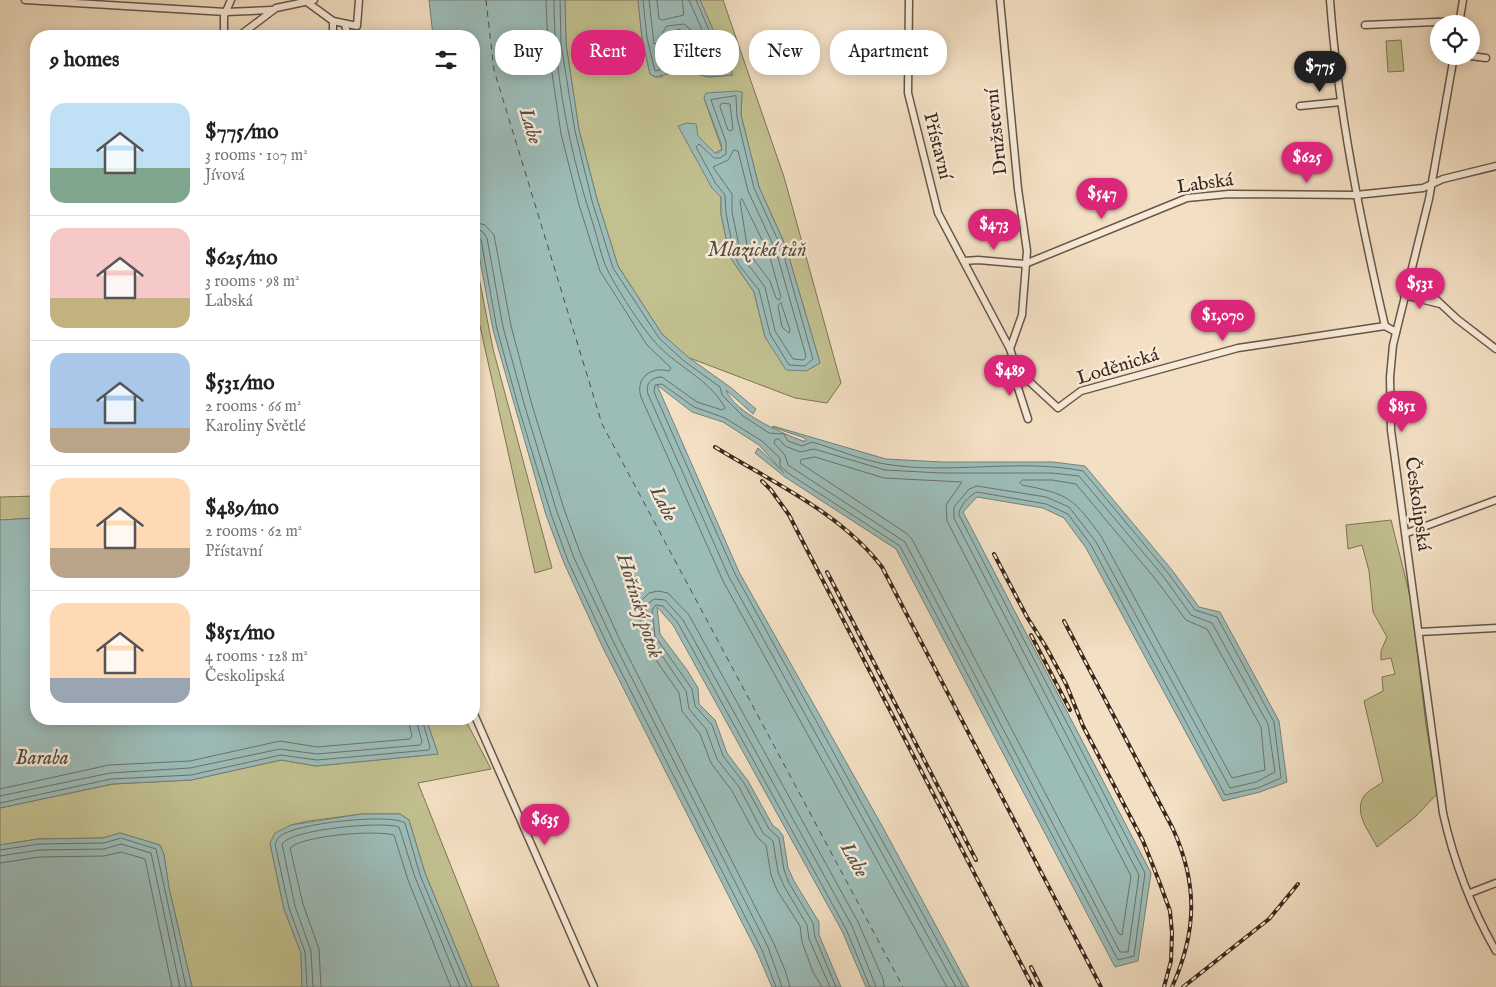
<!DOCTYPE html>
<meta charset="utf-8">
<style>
:root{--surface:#fff;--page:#f6f6f6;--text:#222;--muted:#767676;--line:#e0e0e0;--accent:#db2777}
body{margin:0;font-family:"IM FELL English",serif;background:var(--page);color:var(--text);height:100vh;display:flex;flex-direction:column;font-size:19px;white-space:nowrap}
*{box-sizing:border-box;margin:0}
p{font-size:16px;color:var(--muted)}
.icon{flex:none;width:28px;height:28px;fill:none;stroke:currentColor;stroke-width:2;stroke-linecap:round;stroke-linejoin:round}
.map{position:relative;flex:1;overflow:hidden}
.side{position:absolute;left:30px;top:30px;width:450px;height:695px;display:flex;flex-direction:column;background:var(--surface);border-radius:20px;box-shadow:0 2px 12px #0003}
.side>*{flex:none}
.banner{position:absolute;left:495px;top:30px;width:475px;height:45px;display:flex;gap:10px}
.buttons{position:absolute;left:1430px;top:15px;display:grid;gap:10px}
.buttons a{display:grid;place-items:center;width:50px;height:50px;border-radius:50%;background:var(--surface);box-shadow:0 2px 12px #0003;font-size:25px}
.price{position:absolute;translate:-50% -42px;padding:0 11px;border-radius:18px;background:var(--accent);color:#fff;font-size:16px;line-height:32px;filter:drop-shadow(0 1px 2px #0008)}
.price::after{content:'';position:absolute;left:50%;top:30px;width:15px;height:11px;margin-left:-8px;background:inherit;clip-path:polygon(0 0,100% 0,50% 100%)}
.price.on{background:#222;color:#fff}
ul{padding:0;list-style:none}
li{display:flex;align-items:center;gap:15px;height:125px;padding:0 20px}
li+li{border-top:1px solid var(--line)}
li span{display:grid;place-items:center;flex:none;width:140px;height:100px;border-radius:15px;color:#555}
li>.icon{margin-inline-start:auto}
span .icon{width:60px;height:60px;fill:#fffc;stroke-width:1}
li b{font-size:21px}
h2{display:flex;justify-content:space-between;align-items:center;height:60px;padding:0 20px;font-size:21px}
.tag{padding:0 18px;border-radius:20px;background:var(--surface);box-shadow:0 2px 12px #0003;font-size:18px;line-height:45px}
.tag.on{background:var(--accent);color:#fff}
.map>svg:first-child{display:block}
.green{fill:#c2c08f;stroke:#7e7456;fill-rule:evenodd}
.water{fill:#9cbcb8;stroke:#75817a}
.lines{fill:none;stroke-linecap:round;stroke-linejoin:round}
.shore{stroke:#6b726a;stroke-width:1}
.ferry{stroke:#524d43;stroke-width:1;stroke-dasharray:6 5;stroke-linecap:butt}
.minor-casing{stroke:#685646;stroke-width:9}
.minor{stroke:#f7ead8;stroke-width:6}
.rail-casing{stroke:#3a281c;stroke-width:4}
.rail{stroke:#f7ead8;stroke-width:2;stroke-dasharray:5.5;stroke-linecap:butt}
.labels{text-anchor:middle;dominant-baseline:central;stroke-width:5;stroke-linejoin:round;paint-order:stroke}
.street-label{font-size:19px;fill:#3a281c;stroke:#f7ead8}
.water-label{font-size:20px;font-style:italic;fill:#524d43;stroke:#f7ead8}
</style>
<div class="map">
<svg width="1496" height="987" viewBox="0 0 1496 987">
<rect width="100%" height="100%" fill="#f3dfc3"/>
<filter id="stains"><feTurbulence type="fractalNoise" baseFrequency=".004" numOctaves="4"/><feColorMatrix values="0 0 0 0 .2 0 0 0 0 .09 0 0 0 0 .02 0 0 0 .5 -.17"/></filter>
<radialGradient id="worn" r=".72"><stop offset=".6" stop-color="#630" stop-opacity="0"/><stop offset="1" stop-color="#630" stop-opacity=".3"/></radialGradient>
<g class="green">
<path d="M565,0H638L642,38L650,74L655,77H662L666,52L674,53L673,36L680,34L696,74L709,77L732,75L700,0H723L784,177L841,383L827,403L795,398L687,357L662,334L618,266L597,199L579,130L566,44ZM742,92L741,115L759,187L786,247L820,363L806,371L765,337L754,292L730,257L721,214V197C702,177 701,163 698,136L715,153L722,149L704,98Z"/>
<polygon points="1401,40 1404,71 1388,72 1386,41"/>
<polygon points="474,252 493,349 552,568 535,573 474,299"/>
<polygon points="36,496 36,518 0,520 0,497"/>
<path d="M1391,520L1411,600L1426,725L1437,794L1415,817L1377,847C1370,832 1353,814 1364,796C1368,791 1377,786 1383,782L1364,701L1383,691L1382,677L1395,674L1391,658L1381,660V651L1387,637L1373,612L1369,571L1362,545L1348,549L1346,525Z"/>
<polygon points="426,719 465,719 491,769 418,783 499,987 472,987 425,873 409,820 400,814 362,814 309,821 291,825 270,843 284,909 301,953 302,987 192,987 169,888 164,855 160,845 120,833 103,838 38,839 0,845 0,808 113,784 191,780 281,760 316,766 438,754"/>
</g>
<g class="water">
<path d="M429,0H565L566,44L579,130L597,199L618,266L662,334L688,357L730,387L756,409L753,414L726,390C735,413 781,433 803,441H806L805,438L772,427L773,426L886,459L942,462H1053L1085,466L1172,570L1199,607L1220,612L1279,721L1287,782L1260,792L1223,801L1086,548L1064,518L1043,508L977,497L963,512L1151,873L1138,961L1115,967L896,549L785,477L755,453L758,448L784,473L759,445L723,422L692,412L657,385L739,572L881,824L969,987H866L842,931L673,625L657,607L660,634L687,670L698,688L699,704L715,720L727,753L748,781L773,826L778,829L783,836L788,868L794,881L819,922V935L841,987H772L757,952L602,646L564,563L546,515L493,330L474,228V36H433Z"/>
<polygon points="638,0 700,0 733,75 709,77 696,74 680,34 673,36 678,46 674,53 666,52 663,63 668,74 655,77 650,74 642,38"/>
<polygon points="737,91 742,92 741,115 759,187 786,247 820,363 806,371 786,370 765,337 754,292 730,257 721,214 721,197 712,188 678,126 687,123 696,124 698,136 715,153 718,153 722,150 721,143 704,98 706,93"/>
<polygon points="36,518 36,719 426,719 438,754 316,766 281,760 191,780 112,784 0,808 0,520"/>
<polygon points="362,814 400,814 409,820 425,873 472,987 302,987 301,953 284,909 270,843 275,833 291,825"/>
<polygon points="120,833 160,845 164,855 169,888 192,987 0,987 0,845 38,839 103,838"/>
</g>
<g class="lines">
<g class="shore">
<path d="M546,0L548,46L561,134L579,205L600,271L647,345L671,368L669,371C651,366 635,378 641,397L723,581L947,987"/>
<path d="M554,0C554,76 570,152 593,224C598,239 601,257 608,271C617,289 641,326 654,341C675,366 710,379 725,408L722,410L697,402L662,377C651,377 645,384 648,394L729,577L956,987"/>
<path d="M560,0L561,44L575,131L592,201L613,268L659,338L684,361L720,387L722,395L743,416L769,433L784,434L788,441L802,446L812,442C836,449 861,460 885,464C950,475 1018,458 1083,471L1168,573L1195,610L1217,617L1274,722L1281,778L1258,788L1225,795L1091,545L1068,514L1046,504L977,492C970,495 958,507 959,515L1145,873L1134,956L1118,960L900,546L788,473L780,466V458L762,441L725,418L694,407L662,384L655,385L654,392L735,574L963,987"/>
<polyline points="643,0 647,38 655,71 660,70 658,62 661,50 671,46 669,33 679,29 685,33 700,70 709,72 724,71 725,67 696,0"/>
<polyline points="649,0 654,44 662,41 663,32 667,26 684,24 691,30 704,64 715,65 716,62 689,0"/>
<polyline points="657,0 659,19 662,20 684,15 682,0"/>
<polygon points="736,96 737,117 754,188 782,249 813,359 805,366 789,365 770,334 759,290 739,265 734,254 726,213 725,195 716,184 696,147 699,144 714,158 720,158 726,154 726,142 711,100"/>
<polygon points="722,103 730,104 733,129 731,131 728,130 720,107"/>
<polygon points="734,150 738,151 748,191 776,251 806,356 804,360 793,359 775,331 765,287 741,255 732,212 732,194 713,167 728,160"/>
<polygon points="742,199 769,254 781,297 779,300 776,298 770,281 748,252 740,201"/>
<polyline points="474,222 485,225 494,235 511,326 532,405 564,509 581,555 619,638 774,944 785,970 790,987"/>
<polyline points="474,229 482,231 487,238 503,327 525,407 557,512 574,558 613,641 768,947 782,987"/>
<polyline points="474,235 481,240 497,329 519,409 551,514 568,561 607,644 762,950 776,987"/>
<polygon points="781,303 790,330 789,333 782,327 778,306"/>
<polygon points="779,439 785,446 800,452 814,449 885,470 941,473 1052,473 1079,476 1163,576 1191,615 1212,623 1268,724 1275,772 1256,782 1230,788 1096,542 1069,507 1046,497 977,486 969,489 954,507 954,518 1139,875 1128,952 1120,952 905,542 788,465 785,455 774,443 775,440"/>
<polygon points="815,457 884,478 962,482 946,505 947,521 1131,876 1122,935 1119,934 912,539 906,533 800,463 801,460"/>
<path d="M1023,480H1052L1076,484L1157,581L1186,620L1207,629L1261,727L1265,770L1232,778L1101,536C1073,498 1069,494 1022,485L1020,483Z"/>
<polyline points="0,789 109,765 190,761 280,741 317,747 410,739 412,736 408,719"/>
<polyline points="0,796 110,773 190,768 280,749 317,754 420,745 422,742 416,719"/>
<polyline points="0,803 111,779 191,775 281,755 317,760 429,750 430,747 422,719"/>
<polyline points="0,850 39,844 104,843 121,838 156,849 186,987"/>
<polyline points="0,856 39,850 104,849 121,844 151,853 180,987"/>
<polyline points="0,863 39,857 104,856 121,852 145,859 172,987"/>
<path d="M307,987L305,952L289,908L275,844C276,843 278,837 279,837C293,823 391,813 405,823L420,875L467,987"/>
<path d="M313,987L311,951L295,906L282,844C291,829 384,821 399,827L415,877L460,987"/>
<path d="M321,987L319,949L303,904L290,848C304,835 376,830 394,835L408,880L451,987"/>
<polyline points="822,987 813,972 802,942 800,926 777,890 771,875 766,845 757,837 732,791 711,763 700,734 682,711 679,693 642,640 639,607 642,600 649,593 658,591 668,593 689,615 858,922 883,979 884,987"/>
<polyline points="830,987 809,939 807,925 784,886 778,872 773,841 763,833 739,787 717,759 706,729 689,709 686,691 650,638 646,610 649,603 654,599 665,600 683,620 852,926 876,987"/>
<polyline points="836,987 815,937 813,923 789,883 784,870 779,838 769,829 744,783 723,756 712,725 695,706 692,689 655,636 652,610 656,605 663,606 678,623 846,929 870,987"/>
</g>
<polyline class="ferry" points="486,0 494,70 602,424 903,987"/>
<g class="minor-casing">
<g id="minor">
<polyline points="25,0 226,12 272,10"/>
<polyline points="909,0 908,93 938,213 1010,349 1017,370 1058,408 1081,391 1238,348 1385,326 1396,332"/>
<polyline points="1000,0 1018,189 1027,251 1022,315 1010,349"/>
<path d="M1330,0C1338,110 1360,218 1385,326"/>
<polyline points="307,2 333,21 333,36"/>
<polyline points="333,21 357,26 359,0"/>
<polyline points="1459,24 1463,0"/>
<polyline points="345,25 348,36"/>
<polyline points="1365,25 1459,21"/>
<polyline points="224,36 224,16 231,0"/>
<polyline points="239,36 276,8 314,0"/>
<path d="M1454,56L1429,199L1393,345L1390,377L1391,430L1443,813C1453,859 1472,910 1496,951"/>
<polyline points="1471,56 1486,58"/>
<polyline points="1300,106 1341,102"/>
<polyline points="964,261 978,260 1025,264 1187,198 1229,194 1356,195 1423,188 1443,179 1496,166"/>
<polyline points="1410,275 1457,319 1496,349"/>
<polyline points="1404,295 1440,304"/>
<polyline points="1017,370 1018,388 1028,419"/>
<polyline points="1407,533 1496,500"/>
<polyline points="1419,632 1496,628"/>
<polyline points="474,714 594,987"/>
<polyline points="1470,893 1496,883"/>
</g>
</g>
<use href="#minor" class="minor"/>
<g class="rail-casing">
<g id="rail">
<path d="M715,447C772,482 841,513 882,567L1101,987"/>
<polyline points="762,481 771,490 789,515 1033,987"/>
<polyline points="994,554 1027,617 1046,647 1066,684 1083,726 1143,841 1159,881 1170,911 1172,933 1171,961 1164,987"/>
<polyline points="827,572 976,860"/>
<path d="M1064,621L1173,829C1198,884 1197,932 1172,987"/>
<polyline points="1031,635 1070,710"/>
<polyline points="1031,967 1041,987"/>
<polyline points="1183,987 1269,919 1298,884"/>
</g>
</g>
<use href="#rail" class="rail"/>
</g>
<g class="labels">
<g class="street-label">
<text transform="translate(997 132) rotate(-96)">Družstevní</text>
<text transform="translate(937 146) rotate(76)">Přístavní</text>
<text transform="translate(1205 184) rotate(-8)">Labská</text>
<text transform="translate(1118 367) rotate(-17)">Loděnická</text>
<text transform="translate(1417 504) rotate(82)">Českolipská</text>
</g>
<g class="water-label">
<text transform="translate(530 126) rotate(73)">Labe</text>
<text x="757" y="250">Mlazická tůň</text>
<text transform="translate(663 504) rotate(64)">Labe</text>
<text transform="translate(639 606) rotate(72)">Hořínský potok</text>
<text x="42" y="758">Baraba</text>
<text transform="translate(854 860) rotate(61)">Labe</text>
</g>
</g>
<rect width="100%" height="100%" filter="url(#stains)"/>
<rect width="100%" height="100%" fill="url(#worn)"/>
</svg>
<div class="buttons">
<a><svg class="icon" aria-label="locate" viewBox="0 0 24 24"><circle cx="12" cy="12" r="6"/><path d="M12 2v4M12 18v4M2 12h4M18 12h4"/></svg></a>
</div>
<b class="price on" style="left:1320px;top:93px">$775</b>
<b class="price" style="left:1307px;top:184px">$625</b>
<b class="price" style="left:1102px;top:220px">$547</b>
<b class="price" style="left:994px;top:251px">$473</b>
<b class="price" style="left:1420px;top:310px">$531</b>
<b class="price" style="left:1223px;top:342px">$1,070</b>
<b class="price" style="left:1010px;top:397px">$489</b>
<b class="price" style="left:1402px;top:433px">$851</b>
<b class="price" style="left:545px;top:846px">$635</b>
<div class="banner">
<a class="tag">Buy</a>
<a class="tag on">Rent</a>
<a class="tag">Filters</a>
<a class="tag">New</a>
<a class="tag">Apartment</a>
</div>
<section class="side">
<h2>9 homes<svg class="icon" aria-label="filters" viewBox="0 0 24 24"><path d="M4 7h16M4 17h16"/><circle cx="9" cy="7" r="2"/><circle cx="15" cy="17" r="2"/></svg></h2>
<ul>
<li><span style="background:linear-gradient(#bfe0f5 65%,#7fa58c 0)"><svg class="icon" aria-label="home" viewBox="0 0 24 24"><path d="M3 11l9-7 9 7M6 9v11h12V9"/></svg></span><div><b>$775/mo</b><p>3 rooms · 107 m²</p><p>Jívová</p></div></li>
<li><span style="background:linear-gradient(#f6c9c9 70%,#c2b280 0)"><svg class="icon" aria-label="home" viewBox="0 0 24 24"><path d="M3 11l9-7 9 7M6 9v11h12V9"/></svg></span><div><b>$625/mo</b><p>3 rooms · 98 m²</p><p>Labská</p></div></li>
<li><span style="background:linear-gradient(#a9c7e8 75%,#b9a48a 0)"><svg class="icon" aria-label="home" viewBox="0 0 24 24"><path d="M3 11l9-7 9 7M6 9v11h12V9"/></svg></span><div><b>$531/mo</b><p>2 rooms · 66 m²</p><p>Karoliny Světlé</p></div></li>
<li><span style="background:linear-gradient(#ffd9b3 70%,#b9a48a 0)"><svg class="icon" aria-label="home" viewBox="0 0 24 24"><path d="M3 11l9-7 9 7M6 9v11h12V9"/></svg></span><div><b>$489/mo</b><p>2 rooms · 62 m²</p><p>Přístavní</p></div></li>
<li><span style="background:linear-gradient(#ffd9b3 75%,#9aa5b1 0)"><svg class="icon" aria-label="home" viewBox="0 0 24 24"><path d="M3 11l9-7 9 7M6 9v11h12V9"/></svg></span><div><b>$851/mo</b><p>4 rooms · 128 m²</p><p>Českolipská</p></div></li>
</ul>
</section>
</div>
